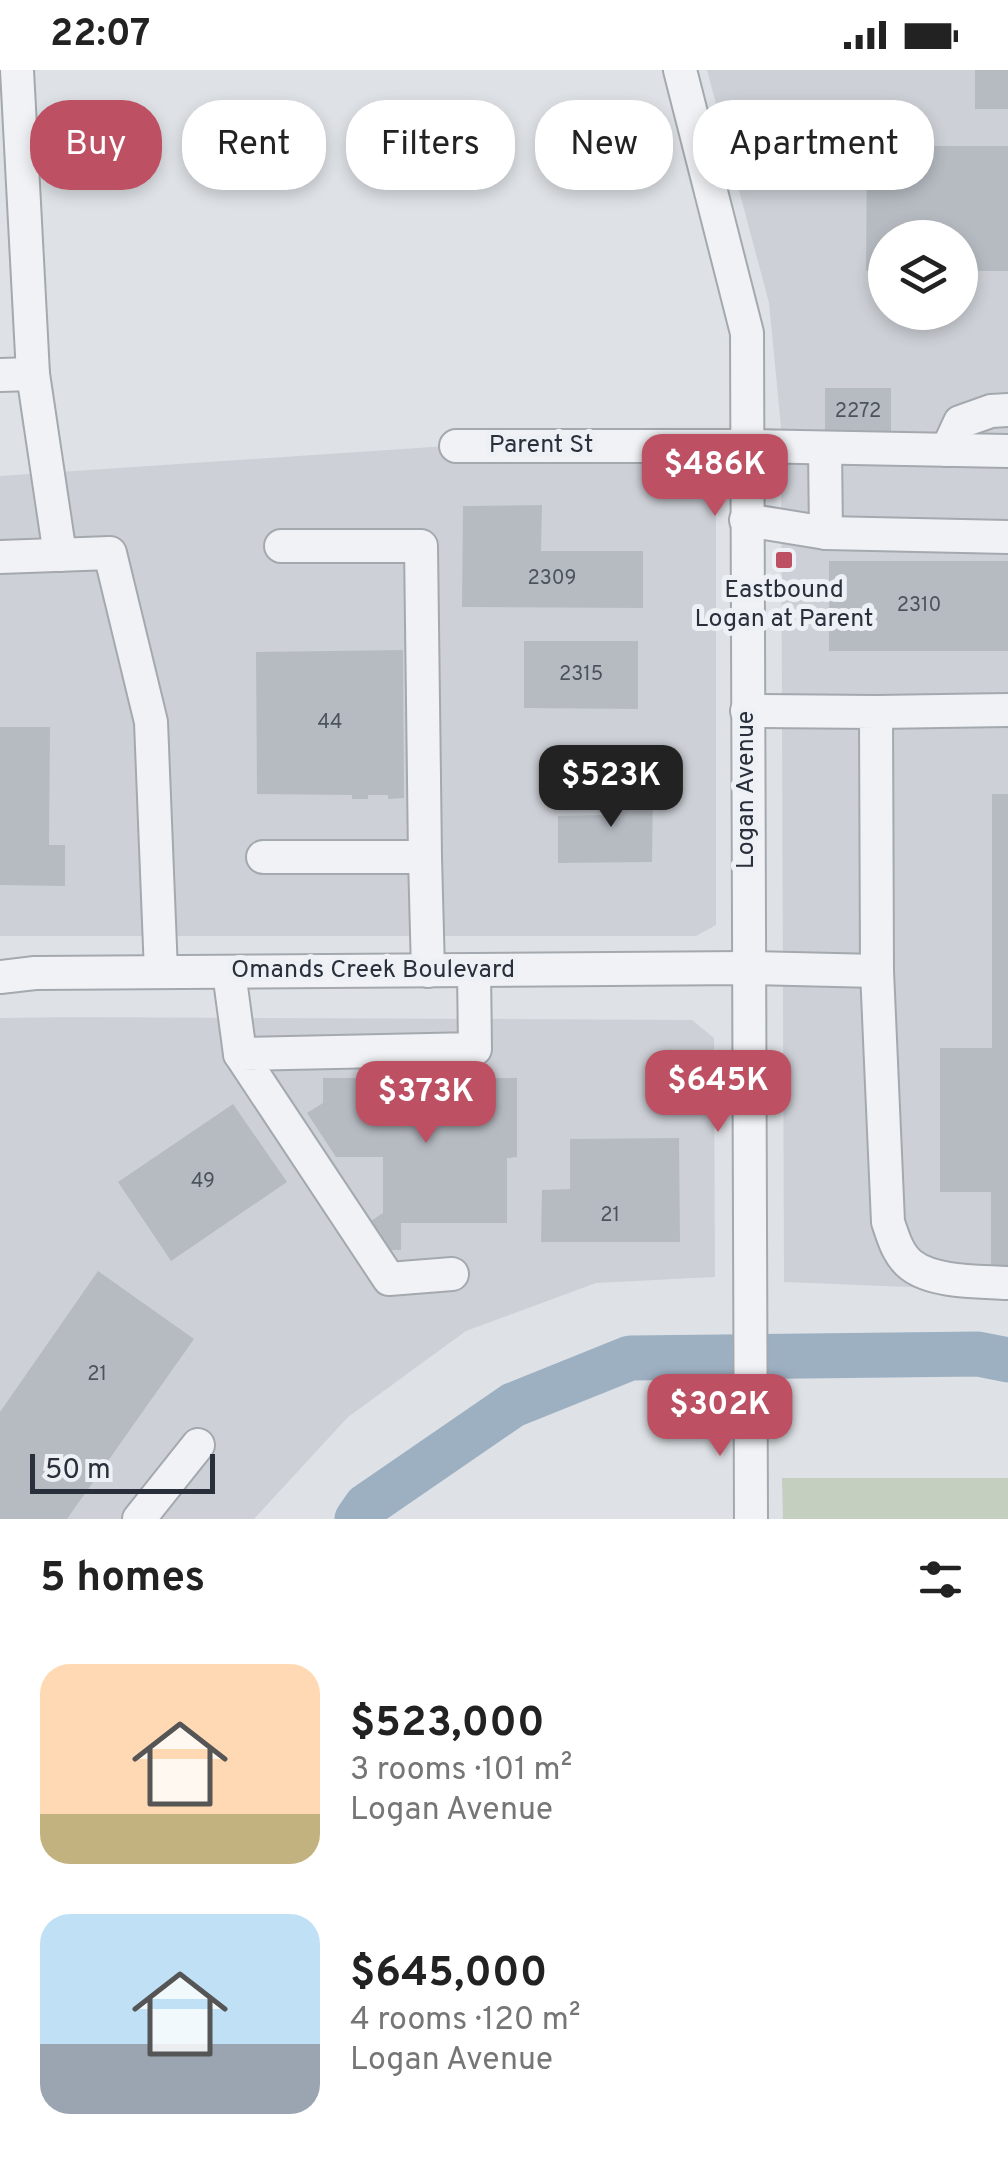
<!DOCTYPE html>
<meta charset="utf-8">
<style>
:root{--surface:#fff;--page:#f2f2f2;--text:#222;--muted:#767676;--accent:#be5063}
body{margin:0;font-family:Overpass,sans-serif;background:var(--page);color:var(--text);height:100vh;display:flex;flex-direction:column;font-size:38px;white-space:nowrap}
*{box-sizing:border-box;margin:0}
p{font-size:32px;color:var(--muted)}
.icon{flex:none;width:55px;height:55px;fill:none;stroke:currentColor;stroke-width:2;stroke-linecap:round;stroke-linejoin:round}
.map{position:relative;height:1449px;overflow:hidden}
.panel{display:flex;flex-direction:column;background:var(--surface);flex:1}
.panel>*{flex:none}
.banner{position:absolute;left:30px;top:30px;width:950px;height:90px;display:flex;gap:20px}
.controls{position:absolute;left:868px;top:150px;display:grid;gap:20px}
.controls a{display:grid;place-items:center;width:110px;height:110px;border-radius:50%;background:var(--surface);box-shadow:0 5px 15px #0003;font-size:50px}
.scale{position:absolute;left:30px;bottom:25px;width:185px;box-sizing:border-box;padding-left:10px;border:5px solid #29303b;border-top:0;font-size:28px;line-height:35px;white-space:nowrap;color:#29303b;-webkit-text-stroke:8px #edf0f4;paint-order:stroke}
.price{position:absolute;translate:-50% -85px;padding:0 22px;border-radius:20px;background:var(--accent);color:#fff;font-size:32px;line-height:65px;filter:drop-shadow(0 2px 5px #0008)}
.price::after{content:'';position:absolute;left:50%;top:60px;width:30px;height:22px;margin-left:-15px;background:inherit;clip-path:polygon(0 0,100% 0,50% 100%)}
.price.on{background:#222;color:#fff}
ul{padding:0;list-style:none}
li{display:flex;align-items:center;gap:30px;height:250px;padding:0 40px}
li span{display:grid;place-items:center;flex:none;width:280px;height:200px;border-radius:30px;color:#555}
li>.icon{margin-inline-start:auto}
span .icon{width:120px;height:120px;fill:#fffc;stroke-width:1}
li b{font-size:42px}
h2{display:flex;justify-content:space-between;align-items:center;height:120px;padding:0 40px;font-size:42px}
.chip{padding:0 35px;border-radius:40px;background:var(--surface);box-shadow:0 5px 15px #0003;font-size:35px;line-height:90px}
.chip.on{background:var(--accent);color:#fff}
.status{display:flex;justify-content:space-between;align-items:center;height:70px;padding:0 50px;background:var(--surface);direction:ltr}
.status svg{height:28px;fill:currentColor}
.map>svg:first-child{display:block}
.built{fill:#cdd1d7;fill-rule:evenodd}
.green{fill:#c4cfc0}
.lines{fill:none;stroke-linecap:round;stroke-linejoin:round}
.river{stroke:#9db0c2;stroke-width:45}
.building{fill:#b6bbc2}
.minor-casing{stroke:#a4a9af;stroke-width:36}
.minor{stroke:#f1f2f5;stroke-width:32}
.poi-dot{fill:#be5063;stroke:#edf0f4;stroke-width:4}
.labels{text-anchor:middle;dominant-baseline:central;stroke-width:10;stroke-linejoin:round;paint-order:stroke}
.number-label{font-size:20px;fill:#4c535d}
.street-label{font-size:25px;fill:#29303b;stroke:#edf0f4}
.poi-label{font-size:25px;fill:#29303b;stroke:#edf0f4}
</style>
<div class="status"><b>22:07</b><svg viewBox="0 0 49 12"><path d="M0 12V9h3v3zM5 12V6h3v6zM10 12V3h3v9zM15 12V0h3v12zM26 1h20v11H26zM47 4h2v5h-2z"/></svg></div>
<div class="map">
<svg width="1008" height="1449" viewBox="0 0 1008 1449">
<rect width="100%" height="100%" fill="#dee2e6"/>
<g class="built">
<path d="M707,0H1008V1221L784,1212L781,357L769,233ZM885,168H960V242H885Z"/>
<polygon points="716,358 716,855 696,866 0,866 0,406"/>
<polygon points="71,947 692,950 714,968 715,1207 596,1213 466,1261 348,1347 254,1449 0,1449 0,948"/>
</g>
<polygon class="green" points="782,1408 1008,1408 1008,1449 783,1449"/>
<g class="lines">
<polyline class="river" points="357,1449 366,1436 513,1335 630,1288 978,1284 1008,1290"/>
</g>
<g class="building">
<rect x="975" y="0" width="33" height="39"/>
<polygon points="867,76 1008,76 1008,201 960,201 960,168 885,168 885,201 866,201"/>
<rect x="825" y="318" width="66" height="49"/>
<polygon points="542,435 541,481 643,481 643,538 462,537 463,436"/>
<rect x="829" y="491" width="179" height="90"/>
<polygon points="524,571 638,571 638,639 524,638"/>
<polygon points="403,580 404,728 388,729 388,725 368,725 368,729 352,729 352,725 257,724 256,582"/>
<polygon points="0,657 50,657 49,775 65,775 65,816 0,815"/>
<polygon points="653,715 652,792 558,793 558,746 605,745 605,716"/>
<polygon points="992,724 1008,724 1008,1205 991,1205 991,1122 940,1122 940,978 992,978"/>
<polygon points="323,1008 517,1008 517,1087 507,1088 507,1153 401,1153 401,1180 379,1180 363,1156 383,1143 383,1087 336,1087 307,1043 323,1033"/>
<polygon points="233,1034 287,1112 171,1191 118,1112"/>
<polygon points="679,1068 680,1172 541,1172 542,1120 570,1119 570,1069"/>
<polygon points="98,1201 194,1269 67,1449 0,1449 0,1342"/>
</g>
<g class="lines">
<g class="minor-casing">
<g id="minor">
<polyline points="17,0 33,304"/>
<polyline points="680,0 747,263 751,1449"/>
<polyline points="0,305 33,304 60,485"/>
<polyline points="456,376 746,376 1008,381"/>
<polyline points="825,378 826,463"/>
<polyline points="947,380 960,352 991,341 1008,340"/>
<polyline points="746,450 826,463 1008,467"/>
<polyline points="281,476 421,476 425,787"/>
<polyline points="0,487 110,483 151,652 161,902"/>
<polyline points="876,642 1008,640"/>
<polyline points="263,787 425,787 428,901"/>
<path d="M877,901L888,1152C893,1167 898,1185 911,1195C934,1213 980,1211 1008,1213"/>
<polyline points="229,902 240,984"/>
<polyline points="0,907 35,903 747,898 877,901 876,642 747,641"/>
<polyline points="452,1204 389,1209 240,984 475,979 474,900"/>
<polyline points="139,1449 198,1375"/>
</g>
</g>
<use href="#minor" class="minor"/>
</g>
<rect class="poi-dot" x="774" y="480" width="20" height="20" rx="5"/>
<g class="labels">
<g class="number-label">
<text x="858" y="342">2272</text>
<text x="552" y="509">2309</text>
<text x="919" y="536">2310</text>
<text x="581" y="605">2315</text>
<text x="330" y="653">44</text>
<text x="203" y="1112">49</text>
<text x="610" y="1146">21</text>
<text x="97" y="1305">21</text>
</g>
<g class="street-label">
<text x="541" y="376">Parent St</text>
<text transform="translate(747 720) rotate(-90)">Logan Avenue</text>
<text x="373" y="901">Omands Creek Boulevard</text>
</g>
<g class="poi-label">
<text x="784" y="521">Eastbound<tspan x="784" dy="29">Logan at Parent</tspan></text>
</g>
</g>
</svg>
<div class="controls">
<a><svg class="icon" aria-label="layers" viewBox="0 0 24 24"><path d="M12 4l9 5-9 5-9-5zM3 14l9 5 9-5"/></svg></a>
</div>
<div class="scale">50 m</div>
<b class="price" style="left:715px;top:449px">$486K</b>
<b class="price on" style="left:611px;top:760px">$523K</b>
<b class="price" style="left:718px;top:1065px">$645K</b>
<b class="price" style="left:426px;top:1076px">$373K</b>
<b class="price" style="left:720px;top:1389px">$302K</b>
<div class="banner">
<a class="chip on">Buy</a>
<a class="chip">Rent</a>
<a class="chip">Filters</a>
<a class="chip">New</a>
<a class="chip">Apartment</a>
</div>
</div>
<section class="panel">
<h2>5 homes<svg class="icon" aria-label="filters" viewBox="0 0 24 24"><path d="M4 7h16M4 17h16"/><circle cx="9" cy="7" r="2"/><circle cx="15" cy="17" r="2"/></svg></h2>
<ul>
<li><span style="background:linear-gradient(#ffd9b3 75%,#c2b280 0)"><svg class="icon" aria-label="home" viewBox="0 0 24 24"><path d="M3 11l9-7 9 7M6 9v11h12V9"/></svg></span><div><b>$523,000</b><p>3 rooms · 101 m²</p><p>Logan Avenue</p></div></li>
<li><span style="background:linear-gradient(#bfe0f5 65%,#9aa5b1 0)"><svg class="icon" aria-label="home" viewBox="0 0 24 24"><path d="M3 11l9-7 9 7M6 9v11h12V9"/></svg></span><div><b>$645,000</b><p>4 rooms · 120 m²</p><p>Logan Avenue</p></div></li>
</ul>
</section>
